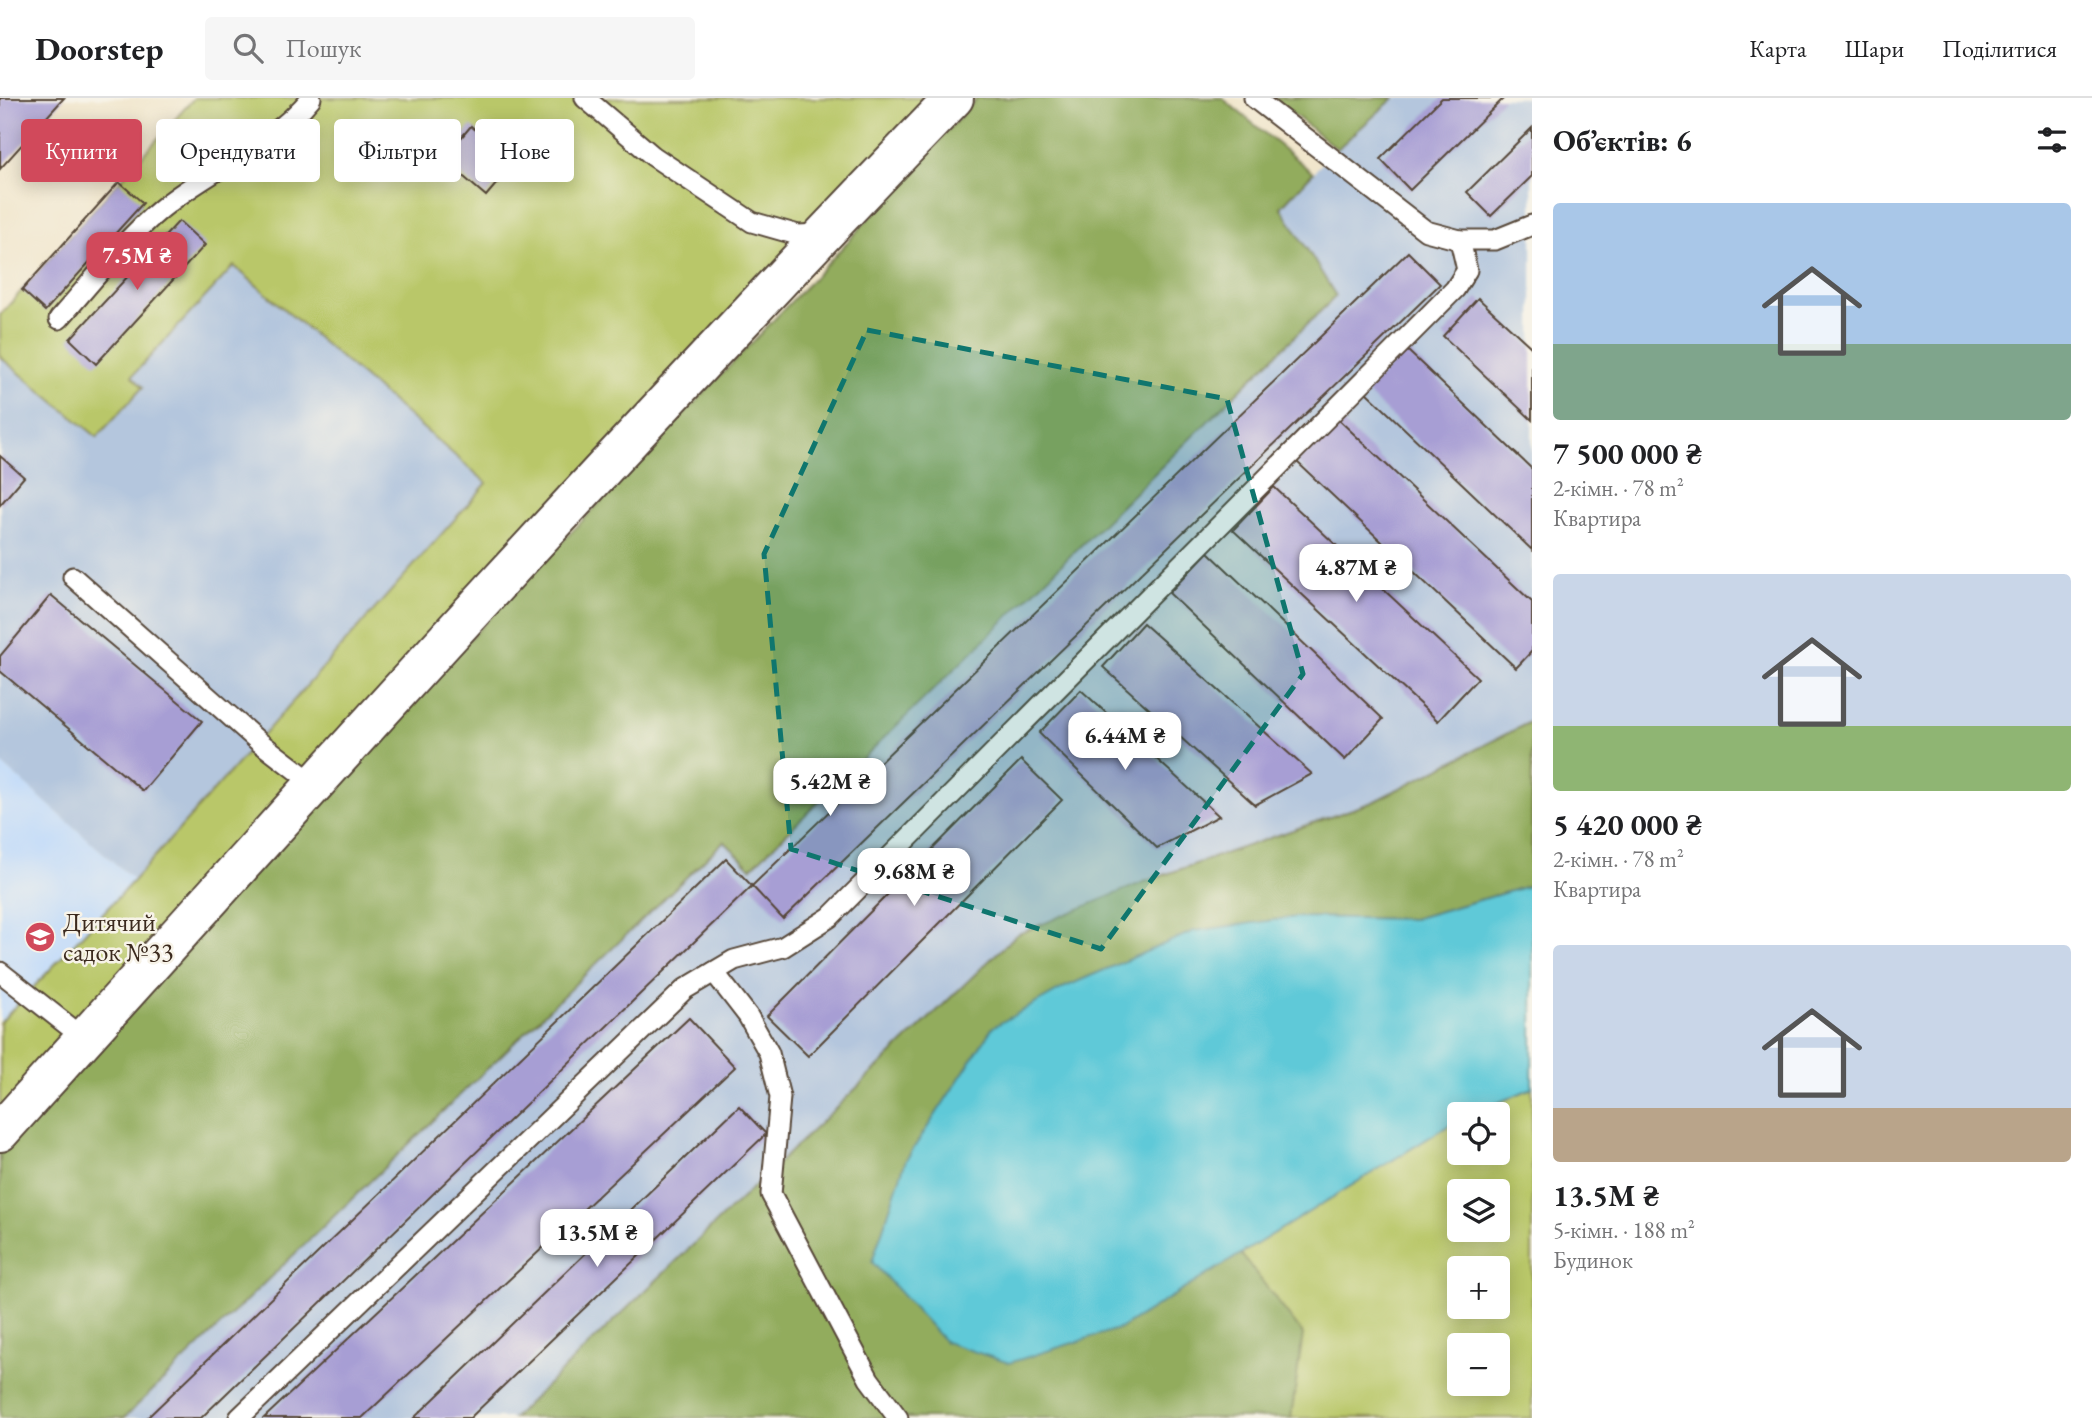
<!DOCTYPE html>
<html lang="uk">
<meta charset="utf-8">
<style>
:root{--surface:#fff;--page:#f6f6f6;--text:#202124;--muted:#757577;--line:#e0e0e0;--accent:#d1495b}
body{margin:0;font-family:"EB Garamond",serif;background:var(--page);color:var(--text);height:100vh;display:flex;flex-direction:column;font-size:26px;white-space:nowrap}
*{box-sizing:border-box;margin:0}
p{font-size:23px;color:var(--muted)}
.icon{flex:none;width:38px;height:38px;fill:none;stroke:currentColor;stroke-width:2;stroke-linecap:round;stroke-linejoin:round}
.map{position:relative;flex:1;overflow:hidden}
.panel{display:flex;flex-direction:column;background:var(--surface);width:560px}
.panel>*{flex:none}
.banner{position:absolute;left:21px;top:21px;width:665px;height:63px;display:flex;gap:14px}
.buttons{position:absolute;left:1447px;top:1004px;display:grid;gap:14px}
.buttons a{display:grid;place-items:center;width:63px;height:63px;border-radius:7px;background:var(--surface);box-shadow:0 4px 18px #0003;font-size:35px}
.price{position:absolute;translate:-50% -60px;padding:0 16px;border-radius:14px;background:#fff;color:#222;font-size:23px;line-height:46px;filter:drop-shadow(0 2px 4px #0008)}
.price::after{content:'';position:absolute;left:50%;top:42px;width:21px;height:16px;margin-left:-10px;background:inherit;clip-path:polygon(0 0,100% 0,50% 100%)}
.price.on{background:var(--accent);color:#fff}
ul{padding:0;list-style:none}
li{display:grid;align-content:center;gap:14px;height:371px;padding:0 21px}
li span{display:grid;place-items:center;height:217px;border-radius:7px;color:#555}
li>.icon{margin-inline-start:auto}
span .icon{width:126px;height:126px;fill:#fffc;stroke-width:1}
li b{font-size:30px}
h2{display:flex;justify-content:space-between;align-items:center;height:84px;padding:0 21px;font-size:30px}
.chip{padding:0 24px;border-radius:7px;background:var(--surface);box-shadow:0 4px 18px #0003;font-size:24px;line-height:63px}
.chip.on{background:var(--accent);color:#fff}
header{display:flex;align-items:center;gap:42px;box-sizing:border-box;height:98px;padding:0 35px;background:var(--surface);border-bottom:2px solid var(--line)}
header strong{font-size:33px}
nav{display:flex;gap:38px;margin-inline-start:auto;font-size:24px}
.search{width:490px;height:63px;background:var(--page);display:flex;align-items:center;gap:18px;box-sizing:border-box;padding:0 24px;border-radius:7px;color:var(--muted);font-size:26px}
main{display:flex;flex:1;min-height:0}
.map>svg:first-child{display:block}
.built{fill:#c6ddf8}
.industrial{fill:#b4c6dd}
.green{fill:#b9c769;stroke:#7a7844;stroke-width:2;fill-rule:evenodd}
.forest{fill:#92ac5d;stroke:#666b3e;stroke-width:2}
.water{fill:#5ec9d8;stroke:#4c7a7b;stroke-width:2}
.building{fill:#a79ed4}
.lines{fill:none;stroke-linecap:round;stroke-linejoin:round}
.service-casing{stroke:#564638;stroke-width:23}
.minor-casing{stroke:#564638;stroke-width:42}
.service{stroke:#fff;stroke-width:19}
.minor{stroke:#fff;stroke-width:38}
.marked{fill:#0f766e;fill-opacity:0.2;stroke:#0f766e;stroke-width:5;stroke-dasharray:14 9;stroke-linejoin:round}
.labels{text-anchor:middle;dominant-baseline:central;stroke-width:5;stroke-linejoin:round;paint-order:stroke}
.poi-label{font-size:26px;fill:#3b2a1e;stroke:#f7f3e8;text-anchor:start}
</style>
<header>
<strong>Doorstep</strong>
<div class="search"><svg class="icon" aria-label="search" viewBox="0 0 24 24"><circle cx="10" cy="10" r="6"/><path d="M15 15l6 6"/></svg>Пошук</div>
<nav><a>Карта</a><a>Шари</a><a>Поділитися</a></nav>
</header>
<main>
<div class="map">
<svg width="1532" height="1320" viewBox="0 0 1532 1320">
<rect width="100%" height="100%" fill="#f7f3e8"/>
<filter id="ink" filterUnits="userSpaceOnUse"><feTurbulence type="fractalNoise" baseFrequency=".0143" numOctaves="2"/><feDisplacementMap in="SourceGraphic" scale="14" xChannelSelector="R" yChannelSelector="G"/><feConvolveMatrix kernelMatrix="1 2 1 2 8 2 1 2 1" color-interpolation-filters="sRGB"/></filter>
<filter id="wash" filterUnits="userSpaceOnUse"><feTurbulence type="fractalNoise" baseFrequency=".00686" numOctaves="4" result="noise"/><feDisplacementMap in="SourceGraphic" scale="28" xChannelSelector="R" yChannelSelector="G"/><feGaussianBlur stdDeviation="1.57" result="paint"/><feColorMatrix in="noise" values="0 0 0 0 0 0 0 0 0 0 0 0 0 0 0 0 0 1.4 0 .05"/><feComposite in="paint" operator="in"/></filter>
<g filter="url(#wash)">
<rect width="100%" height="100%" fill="#f1e6cc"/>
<polygon class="built" points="0,664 134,782 0,925"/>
<g class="industrial">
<polygon points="1394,0 1532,0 1532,623 1373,704 1144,784 1016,837 513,1320 124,1320 725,742 751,770 1336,198 1281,109 1329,58"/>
<polygon points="234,168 487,385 134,782 0,664 0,259 97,339 143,290 132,278"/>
</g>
<g class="green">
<polygon points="194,0 954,0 0,1034 0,925 134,782 487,385 234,168 132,278 143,289 97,339 0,259 0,217"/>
<path d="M1532,623V787L1121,1230L1459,1021L1460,1055H1498V1017H1470L1532,990V1320H513L1016,837L1144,784L1373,704ZM1460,1094H1498V1132H1460ZM1460,1171H1498V1209H1460ZM1460,1248H1498V1286H1460Z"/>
</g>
<g class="forest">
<polygon points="977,0 1222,0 1313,75 1281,109 1336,198 751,770 724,743 124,1320 0,1320 0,1034 842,150"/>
<polygon points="1273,0 1394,0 1337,51"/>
<polygon points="1532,623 1531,787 1413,821 1296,819 993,929 906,1062 872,1164 1121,1230 1241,1156 1303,1236 1291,1320 513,1320 1016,837 1144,784 1373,704"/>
</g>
<polygon class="water" points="1532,787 1532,990 1470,1017 1460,1017 1459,1021 1121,1230 1009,1265 945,1244 872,1164 906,1062 993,929 1065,889 1194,833 1296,819 1413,821"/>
<g id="blocks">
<g class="building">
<polygon points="0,0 64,0 0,71"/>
<polygon points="1442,0 1504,0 1410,92 1380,61"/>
<polygon points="471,28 514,65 486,98 443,61"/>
<polygon points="1532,30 1532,78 1491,118 1467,94"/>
<polygon points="119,84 143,105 45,213 22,192"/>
<polygon points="179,123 205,147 96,266 70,241"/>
<polygon points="1408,154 1440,186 783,821 752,788 201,1320 147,1320 726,761 752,788"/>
<polygon points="1478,200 1532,250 1532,322 1443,238"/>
<polygon points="1407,252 1532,371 1532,452 1366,294"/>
<polygon points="1338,321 1532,504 1532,553 1516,570 1297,364"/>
<polygon points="0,358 24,379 0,407"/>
<polygon points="1274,389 1478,580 1438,623 1233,432"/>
<polygon points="1208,454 1383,621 1345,662 1169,495"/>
<polygon points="51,497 202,623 143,693 0,573 0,558"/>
<polygon points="1143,525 1312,676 1255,707 1103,569"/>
<polygon points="1081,592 1219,718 1157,750 1039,635"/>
<polygon points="1021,662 1062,702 808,958 767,918"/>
<polygon points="689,920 735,969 362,1320 264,1320"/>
<polygon points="739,1008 766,1036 470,1320 414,1320"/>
</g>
</g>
</g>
<g filter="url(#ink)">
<use href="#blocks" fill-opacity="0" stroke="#564638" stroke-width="2"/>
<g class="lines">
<g class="service-casing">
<g id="service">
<polyline points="585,0 653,58 752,124 798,137 821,136"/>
<polyline points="1254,0 1426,133 1460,142 1495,142 1532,127"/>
<path d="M59,221C89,187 127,139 161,111C208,72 272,48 311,0"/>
<polyline points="73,479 258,643 314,686"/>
<polyline points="0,874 85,941"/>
<polyline points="714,874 748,918 769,955 780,999 771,1096 869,1281 898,1320"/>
<polyline points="239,1320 685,891 734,862 783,849 830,819 1455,191 1467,172 1460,142"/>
</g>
</g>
<g class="minor-casing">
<path id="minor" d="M0,1034C314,686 628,337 954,0"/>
</g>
<use href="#service" class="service"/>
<use href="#minor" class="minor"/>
</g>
</g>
<path class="marked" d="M867,232L1227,301L1303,576L1101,851L791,751L764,456Z"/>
<defs>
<g id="school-disc" transform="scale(1.575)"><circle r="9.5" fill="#d1495b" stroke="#f7f3e8"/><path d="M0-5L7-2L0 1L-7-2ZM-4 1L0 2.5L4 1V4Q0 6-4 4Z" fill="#fff"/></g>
</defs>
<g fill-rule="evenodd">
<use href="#school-disc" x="40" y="839"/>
</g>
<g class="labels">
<g class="poi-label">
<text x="63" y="824">Дитячий<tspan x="63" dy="30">садок №33</tspan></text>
</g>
</g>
</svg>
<div class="buttons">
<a><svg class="icon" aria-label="locate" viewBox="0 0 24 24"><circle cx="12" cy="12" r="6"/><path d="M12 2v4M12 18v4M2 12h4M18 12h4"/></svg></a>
<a><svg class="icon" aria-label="layers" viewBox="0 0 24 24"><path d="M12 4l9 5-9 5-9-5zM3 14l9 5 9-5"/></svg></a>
<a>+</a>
<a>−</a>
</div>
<b class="price on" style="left:137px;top:194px">7.5M ₴</b>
<b class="price" style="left:1356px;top:506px">4.87M ₴</b>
<b class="price" style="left:1125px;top:674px">6.44M ₴</b>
<b class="price" style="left:830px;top:720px">5.42M ₴</b>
<b class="price" style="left:914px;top:810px">9.68M ₴</b>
<b class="price" style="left:597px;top:1171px">13.5M ₴</b>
<div class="banner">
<a class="chip on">Купити</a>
<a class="chip">Орендувати</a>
<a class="chip">Фільтри</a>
<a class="chip">Нове</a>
</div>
</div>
<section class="panel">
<h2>Об’єктів: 6<svg class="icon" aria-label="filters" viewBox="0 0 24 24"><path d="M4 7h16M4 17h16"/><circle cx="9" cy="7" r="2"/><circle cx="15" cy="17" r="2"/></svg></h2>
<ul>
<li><span style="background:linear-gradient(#a9c7e8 65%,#7fa58c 0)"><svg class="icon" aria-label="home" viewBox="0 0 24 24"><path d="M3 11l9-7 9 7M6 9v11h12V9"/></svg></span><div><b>7 500 000 ₴</b><p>2-кімн. · 78 m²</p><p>Квартира</p></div></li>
<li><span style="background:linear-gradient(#c9d6e8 70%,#8fb573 0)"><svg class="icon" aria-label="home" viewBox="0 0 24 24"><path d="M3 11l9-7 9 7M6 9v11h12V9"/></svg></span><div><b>5 420 000 ₴</b><p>2-кімн. · 78 m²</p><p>Квартира</p></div></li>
<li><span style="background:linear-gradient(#c9d6e8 75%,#b9a48a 0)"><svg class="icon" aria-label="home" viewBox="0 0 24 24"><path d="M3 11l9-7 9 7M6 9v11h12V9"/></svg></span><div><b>13.5M ₴</b><p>5-кімн. · 188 m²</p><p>Будинок</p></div></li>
</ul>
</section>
</main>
